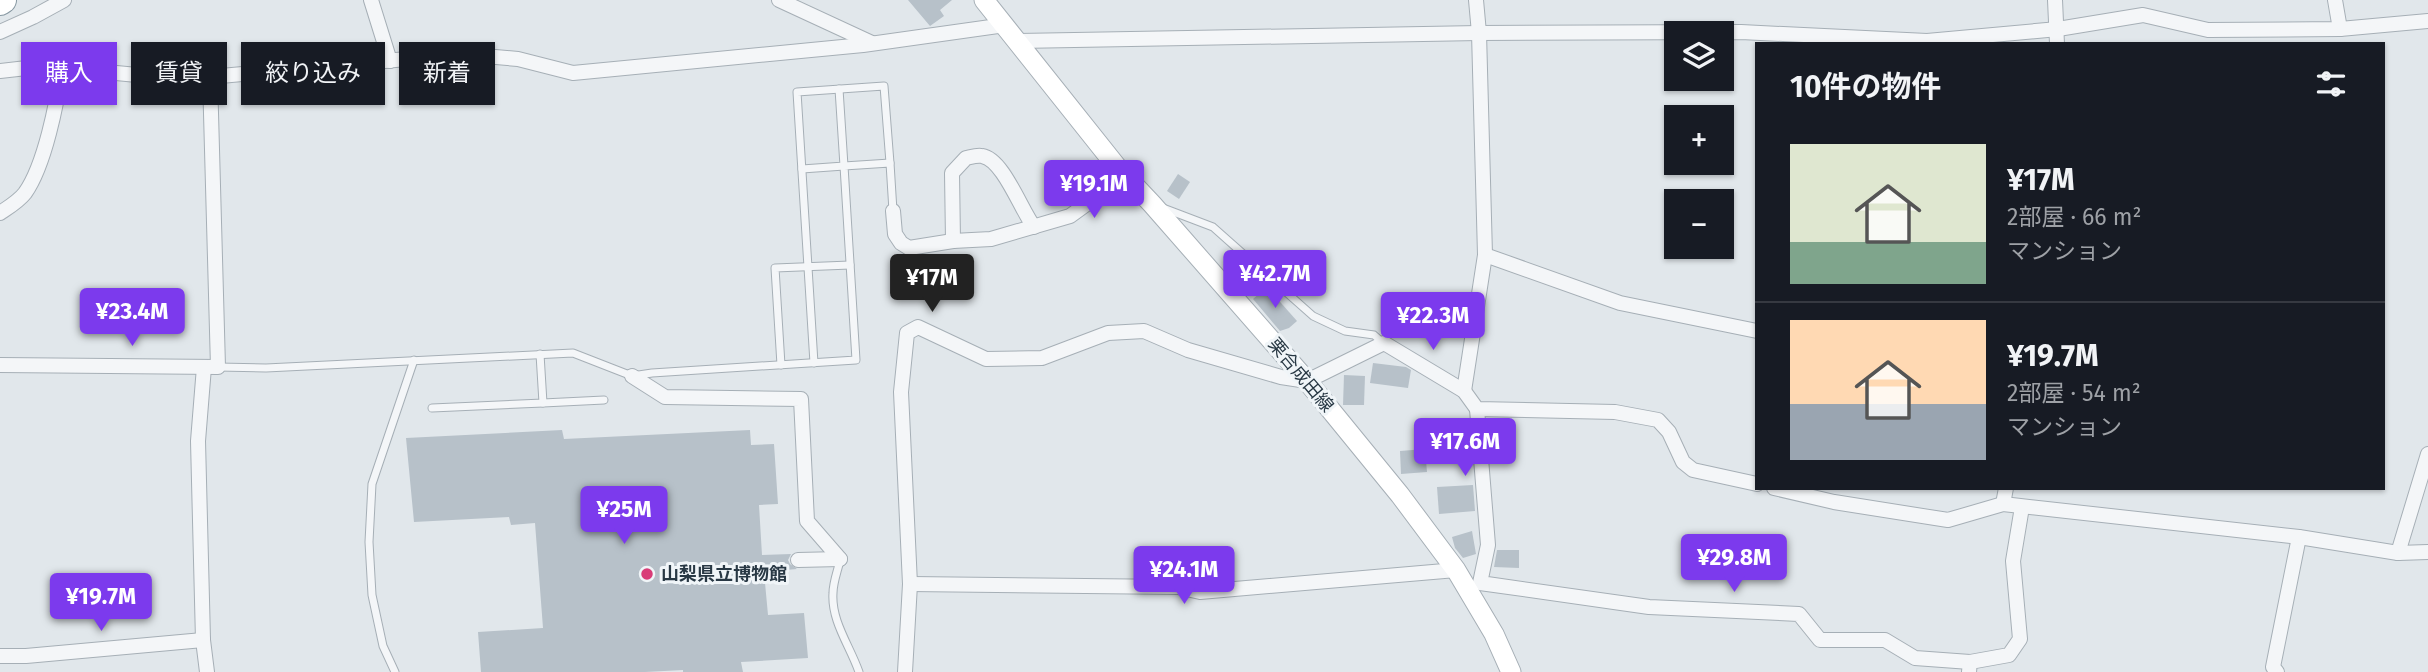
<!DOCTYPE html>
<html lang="ja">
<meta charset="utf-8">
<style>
:root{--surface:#171b24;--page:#242831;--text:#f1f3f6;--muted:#9ea1a6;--line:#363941;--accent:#7c3aed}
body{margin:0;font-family:"Fira Sans","Noto Sans JP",sans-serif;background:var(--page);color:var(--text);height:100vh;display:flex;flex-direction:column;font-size:26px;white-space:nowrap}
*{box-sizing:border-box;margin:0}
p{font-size:23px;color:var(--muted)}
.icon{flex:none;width:38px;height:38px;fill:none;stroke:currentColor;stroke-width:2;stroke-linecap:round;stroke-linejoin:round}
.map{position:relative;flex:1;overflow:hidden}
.side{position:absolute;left:1755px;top:42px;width:630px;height:448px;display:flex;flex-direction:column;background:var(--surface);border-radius:0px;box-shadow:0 2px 5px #0004}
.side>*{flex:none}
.banner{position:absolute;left:21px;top:42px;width:665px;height:63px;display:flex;gap:14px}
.tools{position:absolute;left:1664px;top:21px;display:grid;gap:14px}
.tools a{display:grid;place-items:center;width:70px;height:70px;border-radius:0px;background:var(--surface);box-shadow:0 2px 5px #0004;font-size:35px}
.price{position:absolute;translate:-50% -60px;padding:0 16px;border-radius:7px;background:var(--accent);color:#fff;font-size:23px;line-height:46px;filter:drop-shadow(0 2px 4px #0008)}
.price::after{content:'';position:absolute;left:50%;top:42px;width:21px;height:16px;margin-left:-10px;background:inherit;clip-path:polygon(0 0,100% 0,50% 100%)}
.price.selected{background:#222;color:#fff}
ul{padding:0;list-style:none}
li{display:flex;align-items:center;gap:21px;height:175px;padding:0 35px}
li+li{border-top:2px solid var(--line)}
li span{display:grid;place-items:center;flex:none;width:196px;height:140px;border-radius:0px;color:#555}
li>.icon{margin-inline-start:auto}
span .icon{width:84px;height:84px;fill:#fffc;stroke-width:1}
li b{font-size:30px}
h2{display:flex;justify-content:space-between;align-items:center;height:84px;padding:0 35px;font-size:30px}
.tag{padding:0 24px;border-radius:0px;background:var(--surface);box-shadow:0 2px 5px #0004;font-size:24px;line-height:63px}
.tag.selected{background:var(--accent);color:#fff}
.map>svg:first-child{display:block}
.building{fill:#b7c1c9}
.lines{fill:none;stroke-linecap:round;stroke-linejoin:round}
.lane-casing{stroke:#a6afb6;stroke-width:9}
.street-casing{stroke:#a6afb6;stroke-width:16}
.secondary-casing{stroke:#a6afb6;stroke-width:21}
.highway-casing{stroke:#8798a2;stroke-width:28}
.lane{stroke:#f4f6f8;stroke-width:7}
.street{stroke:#f4f6f8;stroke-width:14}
.secondary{stroke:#fff;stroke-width:19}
.highway{stroke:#fff;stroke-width:26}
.poi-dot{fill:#d93c78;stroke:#f0f5f8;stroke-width:2.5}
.labels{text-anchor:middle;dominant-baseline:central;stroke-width:6;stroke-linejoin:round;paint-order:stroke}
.street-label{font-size:18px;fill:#283844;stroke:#f0f5f8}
.poi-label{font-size:18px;font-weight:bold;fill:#283844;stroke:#f0f5f8;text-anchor:start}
</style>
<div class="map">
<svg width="2428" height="672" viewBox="0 0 2428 672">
<rect width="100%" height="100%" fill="#e1e7eb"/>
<g class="building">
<polygon points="908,0 952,0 940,10 944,16 930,26"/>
<polygon points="1178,174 1190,182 1179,199 1167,191"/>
<polygon points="1267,287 1297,321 1289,328 1280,331 1253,299"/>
<polygon points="1373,363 1406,367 1411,370 1408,388 1370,383"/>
<polygon points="1344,375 1365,376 1364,405 1343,405"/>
<polygon points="562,430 564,439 750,430 751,445 774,444 778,504 759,505 762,555 791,554 788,560 790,564 797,569 764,572 768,615 804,613 808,658 741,662 743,672 683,672 683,670 645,672 481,672 478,632 543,628 535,523 511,525 509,517 414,522 406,438"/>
<polygon points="1425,449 1427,472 1401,474 1400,451"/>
<polygon points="1473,485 1475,511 1439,514 1437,487"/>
<polygon points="1472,531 1476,554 1463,558 1455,548 1452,537"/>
<polygon points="1497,550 1519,550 1519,568 1494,567"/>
</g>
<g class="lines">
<g class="lane-casing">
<g id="lane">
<polyline points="802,169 844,166 839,89"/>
<polyline points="1163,208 1213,227 1313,316 1345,331 1374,335 1383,343"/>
<polyline points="814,363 797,92 884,86 890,163"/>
<polyline points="781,365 775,268 850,265"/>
<polyline points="218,367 266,368 573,353 632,376 652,373 856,360 844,166 890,163 893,211"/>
<polyline points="543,403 604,400"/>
<polyline points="432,408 543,403 540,354"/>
<path d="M840,560C838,570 833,582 833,593C831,621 850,646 859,672"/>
<polyline points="395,672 383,646 372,595 369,542 372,484 414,360"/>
</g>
</g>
<g class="street-casing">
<g id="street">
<polyline points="371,0 390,61"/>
<polyline points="779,0 872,43"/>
<polyline points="2055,0 2057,44"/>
<polyline points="2335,0 2340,29"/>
<polyline points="0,32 33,17 64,0"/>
<polyline points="1018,41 1479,33 1741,32 1927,41 2058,29 2143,15 2208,30 2340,29 2428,21"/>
<polyline points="0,71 44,66 168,78 210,77 461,54 518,59 573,73 863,45 1005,25"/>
<polyline points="893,211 895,234 901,243 909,248 953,241 991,239 1070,216 1103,192 1117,167"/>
<path d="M0,213C9,207 19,201 25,193C45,165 57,102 62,68"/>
<path d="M953,241L952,173L966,158C971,157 977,155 982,156C1003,159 1021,210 1034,227"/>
<polyline points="1485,255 1620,303 1757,331"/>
<polyline points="0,365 218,367 210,77"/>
<polyline points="204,367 198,441 203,640 207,672"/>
<polyline points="632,376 665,397 801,399 807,521 840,559"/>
<polyline points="1464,391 1485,255 1479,33 1476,0"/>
<polyline points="1477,409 1488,545 1480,583 1649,607 1799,614 1820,640 1885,640 1915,658 1970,662"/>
<polyline points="1774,488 1834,502 1948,520 2003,504 2299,537 2398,553 2428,552"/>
<polyline points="2003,504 2006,488"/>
<polyline points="2398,553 2428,454"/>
<polyline points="798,560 840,559"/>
<polyline points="910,584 1178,587 1200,592 1456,570"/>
<polyline points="0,656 26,656 203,640"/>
<polyline points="905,672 910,584 901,392 907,333 918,327 986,359 1042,358 1108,333 1144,331 1188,350 1281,377 1307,381 1384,343 1464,391 1477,409 1615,412 1658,420 1669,432 1683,462 1693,470 1757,484"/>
<polyline points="1969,672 1970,662 2009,655 2020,639 2013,561 2022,507"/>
<polyline points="2277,672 2273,667 2299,537"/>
</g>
</g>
<g class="secondary-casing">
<polyline id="secondary" points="984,0 1117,167 1152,204 1307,381 1400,495 1456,570 1494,634 1511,672"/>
</g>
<g class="highway-casing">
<polyline id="highway" points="0,2 3,0"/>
</g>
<use href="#lane" class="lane"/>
<use href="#street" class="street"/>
<use href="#secondary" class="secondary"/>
<use href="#highway" class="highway"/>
</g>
<circle class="poi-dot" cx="647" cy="574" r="7"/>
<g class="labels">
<g class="street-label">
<text transform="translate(1301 375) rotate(50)">栗合成田線</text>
</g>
<g class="poi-label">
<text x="661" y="574">山梨県立博物館</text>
</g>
</g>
</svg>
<div class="tools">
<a><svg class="icon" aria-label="layers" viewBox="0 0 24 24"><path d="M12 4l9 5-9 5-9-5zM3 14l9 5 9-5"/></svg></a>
<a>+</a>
<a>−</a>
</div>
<b class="price" style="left:1094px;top:220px">¥19.1M</b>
<b class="price" style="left:1275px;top:310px">¥42.7M</b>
<b class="price selected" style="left:932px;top:314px">¥17M</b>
<b class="price" style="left:132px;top:348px">¥23.4M</b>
<b class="price" style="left:1433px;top:352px">¥22.3M</b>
<b class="price" style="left:1465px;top:478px">¥17.6M</b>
<b class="price" style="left:624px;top:546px">¥25M</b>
<b class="price" style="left:1734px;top:594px">¥29.8M</b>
<b class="price" style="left:1184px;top:606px">¥24.1M</b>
<b class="price" style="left:101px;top:633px">¥19.7M</b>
<div class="banner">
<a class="tag selected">購入</a>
<a class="tag">賃貸</a>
<a class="tag">絞り込み</a>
<a class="tag">新着</a>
</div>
<section class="side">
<h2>10件の物件<svg class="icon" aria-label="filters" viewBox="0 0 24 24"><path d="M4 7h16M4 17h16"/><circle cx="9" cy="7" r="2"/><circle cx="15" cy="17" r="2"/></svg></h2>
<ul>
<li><span style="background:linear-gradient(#dfe7d0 70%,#7fa58c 0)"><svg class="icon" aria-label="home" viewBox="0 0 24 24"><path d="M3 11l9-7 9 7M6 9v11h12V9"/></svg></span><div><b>¥17M</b><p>2部屋 · 66 m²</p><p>マンション</p></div></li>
<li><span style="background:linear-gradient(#ffd9b3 60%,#9aa5b1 0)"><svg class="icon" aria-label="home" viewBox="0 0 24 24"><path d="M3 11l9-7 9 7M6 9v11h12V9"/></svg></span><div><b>¥19.7M</b><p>2部屋 · 54 m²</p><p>マンション</p></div></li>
</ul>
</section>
</div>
